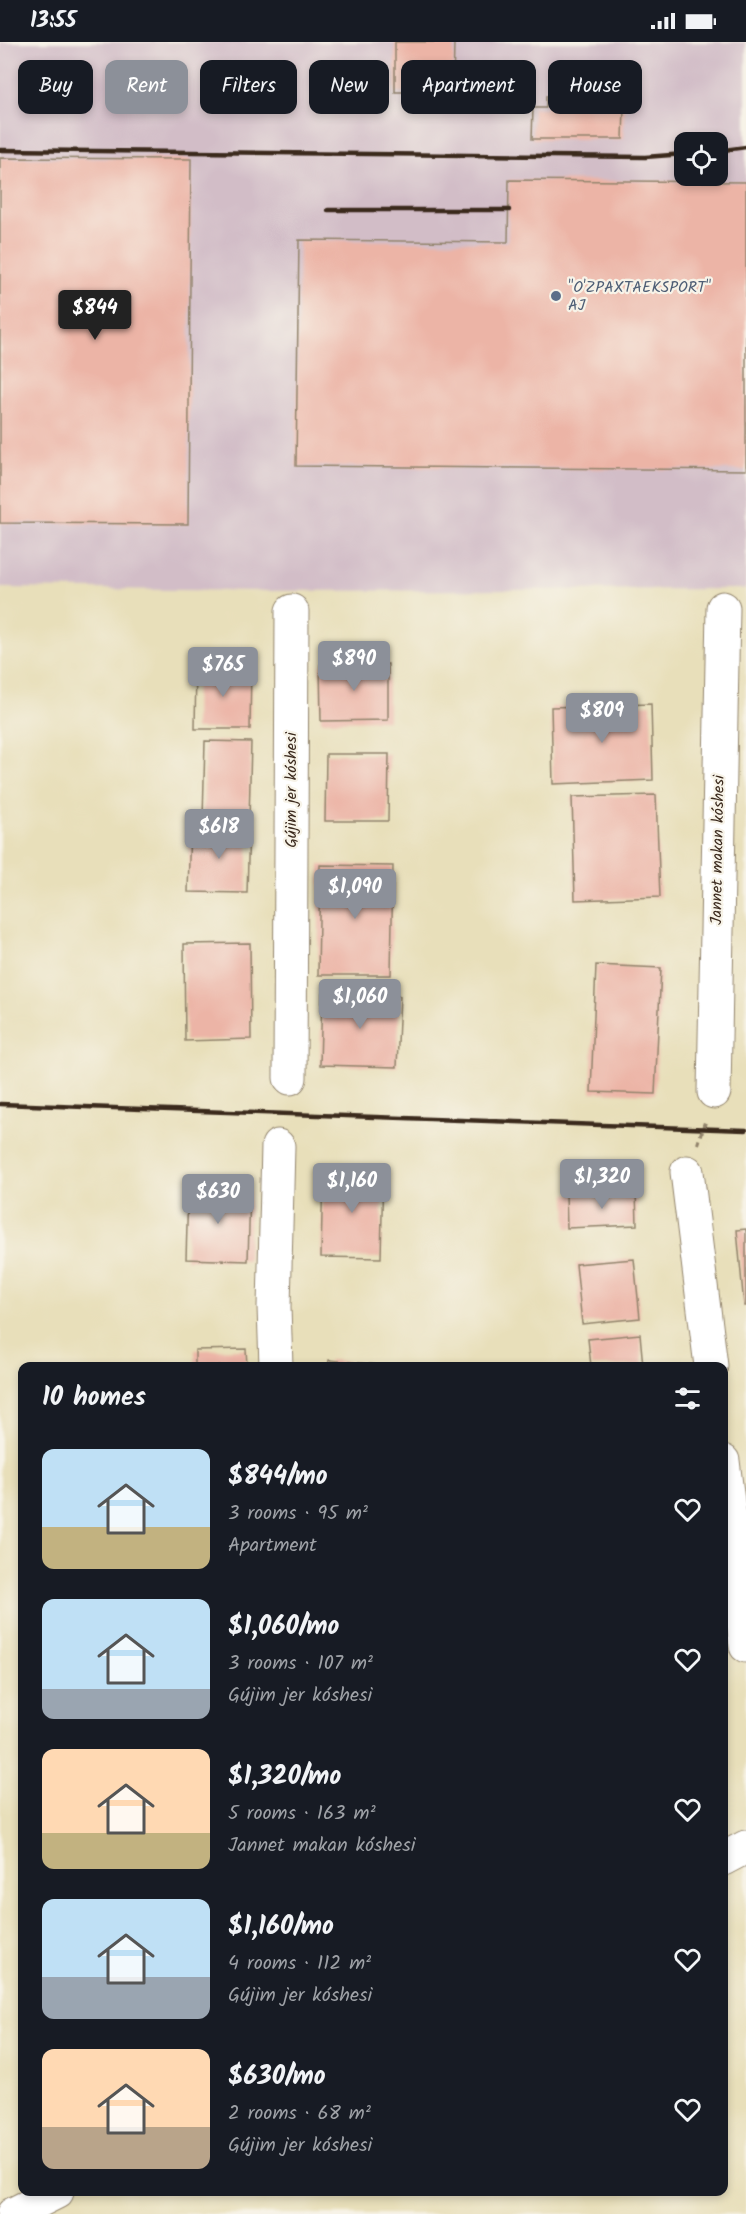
<!DOCTYPE html>
<meta charset="utf-8">
<style>
:root{--surface:#171b24;--page:#242831;--text:#f1f3f6;--muted:#9ea1a6;--accent:#8c9099}
body{margin:0;font-family:Kalam,sans-serif;background:var(--page);color:var(--text);height:100vh;display:flex;flex-direction:column;font-size:22px;white-space:nowrap}
*{box-sizing:border-box;margin:0}
p{font-size:20px;color:var(--muted)}
.icon{flex:none;width:33px;height:33px;fill:none;stroke:currentColor;stroke-width:2;stroke-linecap:round;stroke-linejoin:round}
.map{position:relative;flex:1;overflow:hidden}
.details{position:absolute;left:18px;top:1320px;width:710px;height:834px;display:flex;flex-direction:column;background:var(--surface);border-radius:12px;box-shadow:0 3px 9px #0003}
.details>*{flex:none}
.guide{position:absolute;left:18px;top:18px;width:711px;height:54px;display:flex;gap:12px}
.controls{position:absolute;left:674px;top:90px;display:grid;gap:12px}
.controls a{display:grid;place-items:center;width:54px;height:54px;border-radius:12px;background:var(--surface);box-shadow:0 3px 9px #0003;font-size:30px}
.price{position:absolute;translate:-50% -51px;padding:0 14px;border-radius:6px;background:var(--accent);color:#fff;font-size:20px;line-height:39px;filter:drop-shadow(0 2px 3px #0008)}
.price::after{content:'';position:absolute;left:50%;top:36px;width:18px;height:14px;margin-left:-9px;background:inherit;clip-path:polygon(0 0,100% 0,50% 100%)}
.price.on{background:#222;color:#fff}
ul{padding:0;list-style:none}
li{display:flex;align-items:center;gap:18px;height:150px;padding:0 24px}
li span{display:grid;place-items:center;flex:none;width:168px;height:120px;border-radius:12px;color:#555}
li>.icon{margin-inline-start:auto}
span .icon{width:72px;height:72px;fill:#fffc;stroke-width:1}
li b{font-size:26px}
h2{display:flex;justify-content:space-between;align-items:center;height:72px;padding:0 24px;font-size:26px}
.pill{padding:0 21px;border-radius:12px;background:var(--surface);box-shadow:0 3px 9px #0003;font-size:21px;line-height:54px}
.pill.on{background:var(--accent);color:#fff}
.status{display:flex;justify-content:space-between;align-items:center;height:42px;padding:0 30px;background:var(--surface);direction:ltr}
.status svg{height:16px;fill:currentColor}
.map>svg:first-child{display:block}
.industrial{fill:#d2bdc7;fill-rule:evenodd}
.building{fill:#ecb4a6}
.lines{fill:none;stroke-linecap:round;stroke-linejoin:round}
.street-casing{stroke:#92846c;stroke-width:35}
.secondary-casing{stroke:#92846c;stroke-width:35}
.path{stroke:#92846c;stroke-width:4;stroke-dasharray:4.5 4.5;stroke-linecap:butt}
.street{stroke:#fff;stroke-width:33}
.secondary{stroke:#fff;stroke-width:33}
.rail{stroke:#3b2a1e;stroke-width:4.5}
.service-dot{fill:#5c6f8a;stroke:#f7f3e8;stroke-width:2}
.labels{text-anchor:middle;dominant-baseline:central;stroke-width:4.5;stroke-linejoin:round;paint-order:stroke}
.service-label{font-size:16px;fill:#4e5e75;stroke:#f7f3e8;text-anchor:start}
.street-label{font-size:16px;fill:#3b2a1e;stroke:#f7f3e8}
</style>
<div class="status"><b>13:55</b><svg viewBox="0 0 49 12"><path d="M0 12V9h3v3zM5 12V6h3v6zM10 12V3h3v9zM15 12V0h3v12zM26 1h20v11H26zM47 4h2v5h-2z"/></svg></div>
<div class="map">
<svg width="746" height="2172" viewBox="0 0 746 2172">
<rect width="100%" height="100%" fill="#f7f3e8"/>
<filter id="ink" filterUnits="userSpaceOnUse"><feTurbulence type="fractalNoise" baseFrequency=".0167" numOctaves="2"/><feDisplacementMap in="SourceGraphic" scale="12" xChannelSelector="R" yChannelSelector="G"/><feConvolveMatrix kernelMatrix="1 2 1 2 8 2 1 2 1" color-interpolation-filters="sRGB"/></filter>
<filter id="wash" filterUnits="userSpaceOnUse"><feTurbulence type="fractalNoise" baseFrequency=".008" numOctaves="4" result="noise"/><feDisplacementMap in="SourceGraphic" scale="24" xChannelSelector="R" yChannelSelector="G"/><feGaussianBlur stdDeviation="1.35" result="paint"/><feColorMatrix in="noise" values="0 0 0 0 0 0 0 0 0 0 0 0 0 0 0 0 0 1.4 0 .05"/><feComposite in="paint" operator="in"/></filter>
<g filter="url(#wash)">
<rect width="100%" height="100%" fill="#e8dfba"/>
<path class="industrial" d="M0,0H746V547L265,549L0,546ZM684,100H717V134H684Z"/>
<g id="blocks">
<g class="building">
<polygon points="395,0 454,0 453,50 395,50"/>
<polygon points="546,54 573,54 573,65 624,65 623,97 532,97 533,66 546,66"/>
<polygon points="0,116 191,117 188,482 0,481"/>
<polygon points="509,138 746,140 746,428 296,424 299,198 508,200"/>
<polygon points="388,622 388,678 321,679 320,623"/>
<polygon points="196,625 251,625 250,687 195,687"/>
<polygon points="651,662 653,738 553,742 551,665"/>
<polygon points="205,699 251,700 249,779 203,777"/>
<polygon points="326,712 389,712 388,779 325,779"/>
<polygon points="656,753 660,855 575,858 572,755"/>
<polygon points="190,784 249,785 247,851 188,850"/>
<polygon points="320,823 393,824 391,933 318,933"/>
<polygon points="250,901 251,997 185,999 184,902"/>
<polygon points="596,923 661,926 655,1052 591,1050"/>
<polygon points="322,951 400,954 397,1025 320,1023"/>
<polygon points="323,1127 383,1128 381,1216 321,1215"/>
<polygon points="188,1148 250,1149 248,1219 186,1217"/>
<polygon points="636,1149 637,1183 567,1186 566,1152"/>
<polygon points="746,1187 746,1264 744,1264 737,1188"/>
<polygon points="634,1217 640,1276 582,1282 576,1222"/>
<polygon points="640,1292 643,1324 591,1324 588,1297"/>
<polygon points="246,1307 247,1324 195,1324 195,1308"/>
<polygon points="329,1318 377,1323 377,1324 328,1324"/>
</g>
</g>
</g>
<g filter="url(#ink)">
<use href="#blocks" fill-opacity="0" stroke="#92846c" stroke-width="1.5"/>
<g class="lines">
<g class="street-casing">
<g id="street">
<polyline points="290,1036 292,569"/>
<polyline points="714,1050 723,566"/>
<polyline points="687,1130 711,1324"/>
<polyline points="276,1324 274,1265 278,1104"/>
<polyline points="723,1419 746,1604"/>
</g>
</g>
<g class="secondary-casing">
<g id="secondary">
<polyline points="723,1817 746,1805"/>
<polyline points="13,2172 57,2150"/>
</g>
</g>
<polyline class="path" points="698,1102 705,1080"/>
<use href="#street" class="street"/>
<use href="#secondary" class="secondary"/>
<g class="rail">
<polyline points="0,108 645,115 684,112"/>
<polyline points="717,109 746,105"/>
<polyline points="328,168 509,168"/>
<polyline points="0,1062 746,1088"/>
</g>
</g>
</g>
<circle class="service-dot" cx="556" cy="254" r="6"/>
<g class="labels">
<g class="service-label">
<text x="568" y="245">"O'ZPAXTAEKSPORT"<tspan x="568" dy="18">AJ</tspan></text>
</g>
<g class="street-label">
<text transform="translate(291 748) rotate(-90)">Gújim jer kóshesi</text>
<text transform="translate(718 808) rotate(-89)">Jannet makan kóshesi</text>
</g>
</g>
</svg>
<div class="controls">
<a><svg class="icon" aria-label="locate" viewBox="0 0 24 24"><circle cx="12" cy="12" r="6"/><path d="M12 2v4M12 18v4M2 12h4M18 12h4"/></svg></a>
</div>
<b class="price on" style="left:95px;top:299px">$844</b>
<b class="price" style="left:354px;top:650px">$890</b>
<b class="price" style="left:223px;top:656px">$765</b>
<b class="price" style="left:602px;top:702px">$809</b>
<b class="price" style="left:219px;top:818px">$618</b>
<b class="price" style="left:355px;top:878px">$1,090</b>
<b class="price" style="left:360px;top:988px">$1,060</b>
<b class="price" style="left:602px;top:1168px">$1,320</b>
<b class="price" style="left:352px;top:1172px">$1,160</b>
<b class="price" style="left:218px;top:1183px">$630</b>
<div class="guide">
<a class="pill">Buy</a>
<a class="pill on">Rent</a>
<a class="pill">Filters</a>
<a class="pill">New</a>
<a class="pill">Apartment</a>
<a class="pill">House</a>
</div>
<section class="details">
<h2>10 homes<svg class="icon" aria-label="filters" viewBox="0 0 24 24"><path d="M4 7h16M4 17h16"/><circle cx="9" cy="7" r="2"/><circle cx="15" cy="17" r="2"/></svg></h2>
<ul>
<li><span style="background:linear-gradient(#bfe0f5 65%,#c2b280 0)"><svg class="icon" aria-label="home" viewBox="0 0 24 24"><path d="M3 11l9-7 9 7M6 9v11h12V9"/></svg></span><div><b>$844/mo</b><p>3 rooms · 95 m²</p><p>Apartment</p></div><svg class="icon" aria-label="heart" viewBox="0 0 24 24"><path d="M12 20l-8-8c-3-5 5-10 8-4 3-6 11-1 8 4z"/></svg></li>
<li><span style="background:linear-gradient(#bfe0f5 75%,#9aa5b1 0)"><svg class="icon" aria-label="home" viewBox="0 0 24 24"><path d="M3 11l9-7 9 7M6 9v11h12V9"/></svg></span><div><b>$1,060/mo</b><p>3 rooms · 107 m²</p><p>Gújim jer kóshesi</p></div><svg class="icon" aria-label="heart" viewBox="0 0 24 24"><path d="M12 20l-8-8c-3-5 5-10 8-4 3-6 11-1 8 4z"/></svg></li>
<li><span style="background:linear-gradient(#ffd9b3 70%,#c2b280 0)"><svg class="icon" aria-label="home" viewBox="0 0 24 24"><path d="M3 11l9-7 9 7M6 9v11h12V9"/></svg></span><div><b>$1,320/mo</b><p>5 rooms · 163 m²</p><p>Jannet makan kóshesi</p></div><svg class="icon" aria-label="heart" viewBox="0 0 24 24"><path d="M12 20l-8-8c-3-5 5-10 8-4 3-6 11-1 8 4z"/></svg></li>
<li><span style="background:linear-gradient(#bfe0f5 65%,#9aa5b1 0)"><svg class="icon" aria-label="home" viewBox="0 0 24 24"><path d="M3 11l9-7 9 7M6 9v11h12V9"/></svg></span><div><b>$1,160/mo</b><p>4 rooms · 112 m²</p><p>Gújim jer kóshesi</p></div><svg class="icon" aria-label="heart" viewBox="0 0 24 24"><path d="M12 20l-8-8c-3-5 5-10 8-4 3-6 11-1 8 4z"/></svg></li>
<li><span style="background:linear-gradient(#ffd9b3 65%,#b9a48a 0)"><svg class="icon" aria-label="home" viewBox="0 0 24 24"><path d="M3 11l9-7 9 7M6 9v11h12V9"/></svg></span><div><b>$630/mo</b><p>2 rooms · 68 m²</p><p>Gújim jer kóshesi</p></div><svg class="icon" aria-label="heart" viewBox="0 0 24 24"><path d="M12 20l-8-8c-3-5 5-10 8-4 3-6 11-1 8 4z"/></svg></li>
</ul>
</section>
</div>
